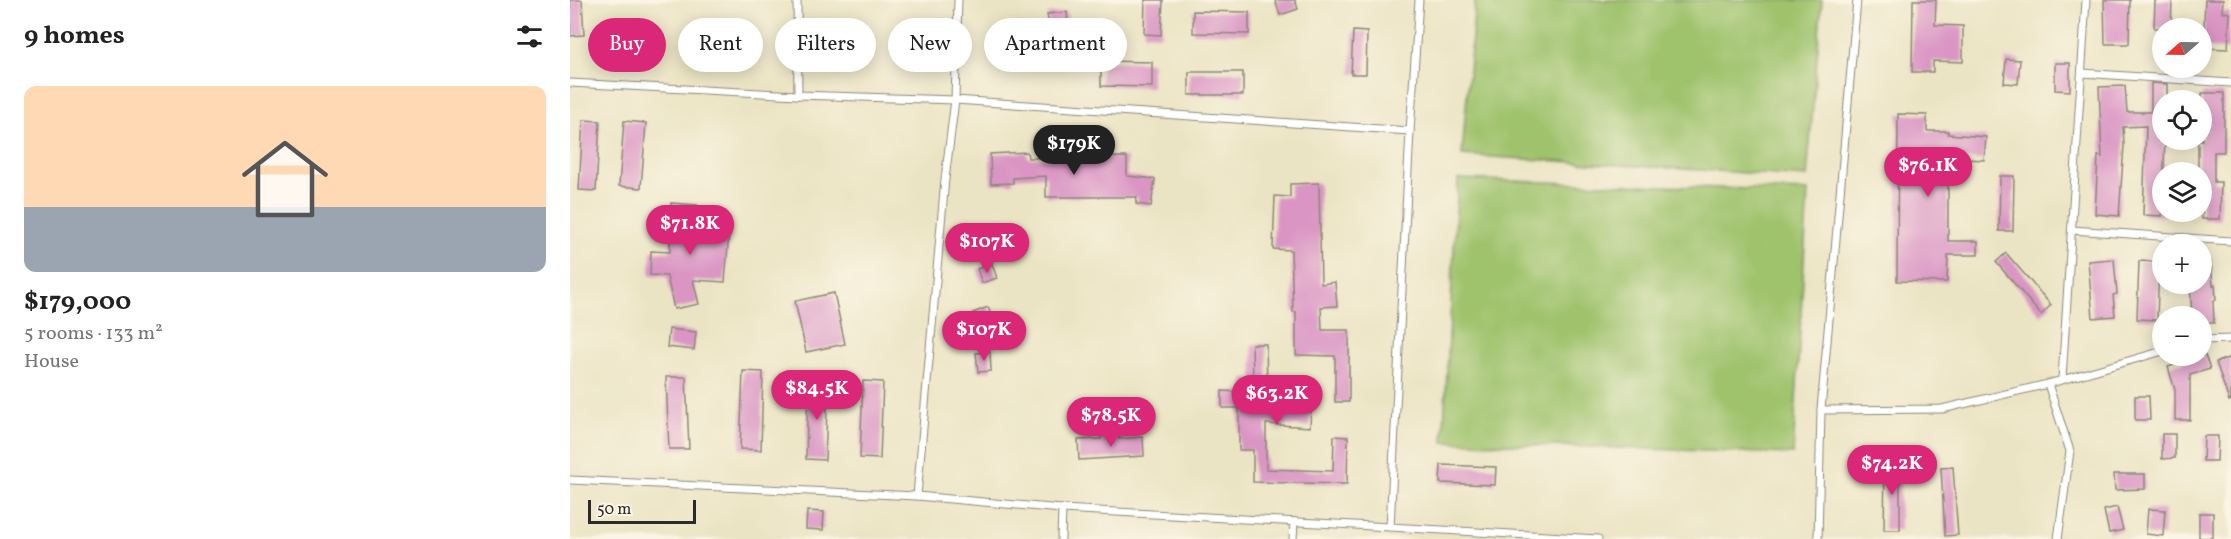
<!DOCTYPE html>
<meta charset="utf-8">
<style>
:root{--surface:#fff;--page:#f6f6f6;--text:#222;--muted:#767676;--line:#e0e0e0;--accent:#db2777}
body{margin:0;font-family:Vollkorn,serif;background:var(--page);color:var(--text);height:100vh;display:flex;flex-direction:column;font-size:22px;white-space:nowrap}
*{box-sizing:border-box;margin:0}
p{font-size:20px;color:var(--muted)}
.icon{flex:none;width:33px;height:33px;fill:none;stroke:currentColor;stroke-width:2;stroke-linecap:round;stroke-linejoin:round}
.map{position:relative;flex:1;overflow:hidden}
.panel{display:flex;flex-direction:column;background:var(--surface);width:570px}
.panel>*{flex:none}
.guide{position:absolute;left:18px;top:18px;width:570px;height:54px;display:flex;gap:12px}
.needle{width:39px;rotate:250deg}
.buttons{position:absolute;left:1582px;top:18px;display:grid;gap:12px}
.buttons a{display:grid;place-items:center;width:60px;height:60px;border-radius:50%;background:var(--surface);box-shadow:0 3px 15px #0003;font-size:30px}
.scale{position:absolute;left:18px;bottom:15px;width:108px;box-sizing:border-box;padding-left:6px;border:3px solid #2b2b2b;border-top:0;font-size:16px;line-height:21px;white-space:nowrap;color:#2b2b2b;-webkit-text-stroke:4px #fcf5e5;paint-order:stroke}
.price{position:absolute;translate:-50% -51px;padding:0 14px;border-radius:21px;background:var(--accent);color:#fff;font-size:20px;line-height:39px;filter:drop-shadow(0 2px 3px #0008)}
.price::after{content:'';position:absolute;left:50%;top:36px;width:18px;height:14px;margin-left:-9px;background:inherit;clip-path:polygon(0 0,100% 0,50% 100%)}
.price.active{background:#222;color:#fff}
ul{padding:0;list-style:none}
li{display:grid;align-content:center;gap:12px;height:318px;padding:0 24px}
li+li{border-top:2px solid var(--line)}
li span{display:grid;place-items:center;height:186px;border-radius:12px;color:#555}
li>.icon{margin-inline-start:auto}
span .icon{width:108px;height:108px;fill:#fffc;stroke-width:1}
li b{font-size:26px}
h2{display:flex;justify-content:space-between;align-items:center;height:72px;padding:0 24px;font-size:26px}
.pill{padding:0 21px;border-radius:27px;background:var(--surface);box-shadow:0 3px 15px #0003;font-size:21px;line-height:54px}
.pill.active{background:var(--accent);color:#fff}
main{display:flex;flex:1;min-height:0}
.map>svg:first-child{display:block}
.green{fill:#9fc26c;stroke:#65764c;stroke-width:1.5}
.building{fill:#da95c4}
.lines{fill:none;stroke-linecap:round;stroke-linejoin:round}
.lane-casing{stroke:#8b8878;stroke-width:9}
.lane{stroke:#fff;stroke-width:7}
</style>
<main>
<section class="panel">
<h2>9 homes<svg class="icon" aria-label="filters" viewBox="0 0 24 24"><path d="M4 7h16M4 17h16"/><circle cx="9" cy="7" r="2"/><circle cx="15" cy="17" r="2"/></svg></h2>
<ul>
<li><span style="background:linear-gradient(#ffd9b3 65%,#9aa5b1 0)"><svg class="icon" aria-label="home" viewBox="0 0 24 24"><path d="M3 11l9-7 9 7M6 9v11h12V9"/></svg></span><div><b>$179,000</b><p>5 rooms · 133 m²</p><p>House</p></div></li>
</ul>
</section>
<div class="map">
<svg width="1661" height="539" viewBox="0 0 1661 539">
<rect width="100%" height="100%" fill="#fcf5e5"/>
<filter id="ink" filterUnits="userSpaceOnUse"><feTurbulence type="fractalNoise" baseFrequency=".0167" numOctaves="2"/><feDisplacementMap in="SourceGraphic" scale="12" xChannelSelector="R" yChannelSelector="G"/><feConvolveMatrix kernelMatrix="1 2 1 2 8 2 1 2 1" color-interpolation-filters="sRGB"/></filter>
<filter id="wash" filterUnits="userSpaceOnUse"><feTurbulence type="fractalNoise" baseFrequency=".008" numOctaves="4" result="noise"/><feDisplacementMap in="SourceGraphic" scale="24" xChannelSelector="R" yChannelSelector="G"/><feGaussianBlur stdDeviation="1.35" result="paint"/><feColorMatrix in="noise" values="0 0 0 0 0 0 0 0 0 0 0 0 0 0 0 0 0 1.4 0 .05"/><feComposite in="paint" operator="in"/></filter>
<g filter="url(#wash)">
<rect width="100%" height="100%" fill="#ebe4c4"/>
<g class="green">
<polygon points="905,0 1252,0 1237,177 892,155"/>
<polygon points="888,179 1238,191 1223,454 873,442"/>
</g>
<g id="blocks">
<g class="building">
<polygon points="0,0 12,0 14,35 0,36"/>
<polygon points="575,0 593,0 591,35 574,34"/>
<polygon points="705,0 725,0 728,9 710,15"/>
<polygon points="1343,0 1366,0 1365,25 1393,26 1393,62 1363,61 1363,72 1342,72"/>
<polygon points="1534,0 1560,0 1559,44 1535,44"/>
<polygon points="1585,0 1602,0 1601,28 1584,28"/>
<polygon points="1635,0 1653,0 1652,12 1660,13 1658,49 1633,48"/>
<polygon points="623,11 679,12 679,34 623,33"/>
<polygon points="497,12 498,24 479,27 477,14"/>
<polygon points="783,31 797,32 796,74 781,74"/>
<polygon points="280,33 282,49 259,51 258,35"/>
<polygon points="1436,59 1450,60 1448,84 1434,83"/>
<polygon points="531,61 582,62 582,87 531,86"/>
<polygon points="1485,63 1500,63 1500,91 1485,90"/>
<rect x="619" y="72" width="54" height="23"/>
<polygon points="1581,83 1597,84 1597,100 1593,100 1593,140 1595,140 1592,216 1573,215 1576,126 1553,127 1554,145 1549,216 1525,214 1528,156 1532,157 1529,87 1555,86 1557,112 1581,112"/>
<polygon points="1632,93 1654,93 1654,152 1644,152 1644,182 1651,182 1650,219 1632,219 1632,172 1628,172 1628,140 1632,140"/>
<polygon points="1328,114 1357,115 1357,131 1378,131 1378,134 1416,137 1414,160 1378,158 1378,241 1408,241 1408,255 1378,255 1377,282 1327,281"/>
<polygon points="13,120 30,121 26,191 9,190"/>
<polygon points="54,121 76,123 71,188 49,186"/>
<polygon points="457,152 458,158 557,157 557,176 585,179 581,206 566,204 567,197 476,197 476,176 443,178 443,183 421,184 420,154"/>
<polygon points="1430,176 1444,176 1443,231 1429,231"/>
<polygon points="749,183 751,284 765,282 767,306 751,307 752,330 779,330 779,402 765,402 765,356 726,355 726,312 723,312 721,250 703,249 705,196 720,197 720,184"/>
<polygon points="101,203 127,205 125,230 159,232 155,282 123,280 129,304 104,309 97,276 80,275 81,251 100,252"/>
<polygon points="1436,253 1481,305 1471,315 1426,262"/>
<polygon points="1544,259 1547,294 1543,295 1545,316 1523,318 1518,261"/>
<polygon points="1569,261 1589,262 1587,320 1567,319"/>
<polygon points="1641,261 1643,286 1645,285 1646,300 1643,301 1644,323 1632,323 1632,316 1622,316 1620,284 1632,284 1632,262"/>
<polygon points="422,264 427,278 412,283 407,269"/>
<polygon points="264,293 275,344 236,352 225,301"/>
<polygon points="418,307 424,322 410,328 403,313"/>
<polygon points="99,329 126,332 124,350 97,347"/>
<polygon points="682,344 696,344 697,386 722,387 721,404 741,406 740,427 696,424 696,469 763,471 764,436 778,437 777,484 683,482 683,450 669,450 669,408 652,408 652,391 673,392 673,379 683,379"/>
<polygon points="420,352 421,371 408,372 406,353"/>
<polygon points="1635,355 1640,369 1620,375 1620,420 1605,420 1605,390 1598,367"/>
<polygon points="1661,357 1661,400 1659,401 1646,362"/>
<polygon points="173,371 193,372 191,450 170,449"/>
<polygon points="96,377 116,377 119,449 99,449"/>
<polygon points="293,381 313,382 310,459 290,458"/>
<polygon points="238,383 258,384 255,460 236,459"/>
<polygon points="1565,396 1579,396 1580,420 1565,420"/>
<polygon points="549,433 549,439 573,437 574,456 509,460 508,440 531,439 531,434"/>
<polygon points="1592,434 1605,434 1605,458 1592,459"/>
<polygon points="1634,436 1648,436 1647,461 1633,461"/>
<polygon points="1315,462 1330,462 1330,530 1314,530"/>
<polygon points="871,465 926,467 925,485 870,483"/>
<polygon points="1383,467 1388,535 1375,536 1371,468"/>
<polygon points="1544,474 1575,474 1575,489 1545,490"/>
<polygon points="1547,507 1553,530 1539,533 1534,510"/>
<polygon points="1578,509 1595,510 1593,536 1576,534"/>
<polygon points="237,511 254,512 253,530 236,529"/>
<rect x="1629" y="513" width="14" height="25"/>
</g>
</g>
</g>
<g filter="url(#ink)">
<use href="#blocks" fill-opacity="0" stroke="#8b8878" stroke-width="1.5"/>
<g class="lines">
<g class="lane-casing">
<g id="lane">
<polyline points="227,0 228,95"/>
<polyline points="849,0 840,131 820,527 1028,539"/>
<polyline points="1512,73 1661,83"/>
<polyline points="0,83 228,95 385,100 840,131"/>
<polyline points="1502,230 1661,241"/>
<polyline points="1632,340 1661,339"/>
<polyline points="1492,379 1516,0"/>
<polyline points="1478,384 1500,451 1488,539"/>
<polyline points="1251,410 1372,409 1478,384 1593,351"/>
<polyline points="0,480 347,496 492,509 820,527"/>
<polyline points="347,496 375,179 385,100 388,0"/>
<polyline points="491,539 492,509"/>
<polyline points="723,539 724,522"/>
<polyline points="1248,539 1251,410 1287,0"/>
</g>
</g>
<use href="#lane" class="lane"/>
</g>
</g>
</svg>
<div class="buttons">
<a><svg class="needle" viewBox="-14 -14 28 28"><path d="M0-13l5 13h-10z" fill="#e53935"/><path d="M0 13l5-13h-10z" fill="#767676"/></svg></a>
<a><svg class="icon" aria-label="locate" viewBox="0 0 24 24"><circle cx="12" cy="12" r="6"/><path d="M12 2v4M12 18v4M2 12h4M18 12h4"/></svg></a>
<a><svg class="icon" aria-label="layers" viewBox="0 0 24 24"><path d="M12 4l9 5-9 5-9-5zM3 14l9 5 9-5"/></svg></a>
<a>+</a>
<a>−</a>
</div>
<div class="scale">50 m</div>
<b class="price active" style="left:504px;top:176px">$179K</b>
<b class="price" style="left:1358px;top:198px">$76.1K</b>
<b class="price" style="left:120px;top:256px">$71.8K</b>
<b class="price" style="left:417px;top:274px">$107K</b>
<b class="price" style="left:414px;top:362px">$107K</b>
<b class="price" style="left:247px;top:421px">$84.5K</b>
<b class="price" style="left:707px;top:426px">$63.2K</b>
<b class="price" style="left:541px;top:448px">$78.5K</b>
<b class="price" style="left:1322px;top:496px">$74.2K</b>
<div class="guide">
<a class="pill active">Buy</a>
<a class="pill">Rent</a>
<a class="pill">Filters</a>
<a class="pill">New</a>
<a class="pill">Apartment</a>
</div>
</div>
</main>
